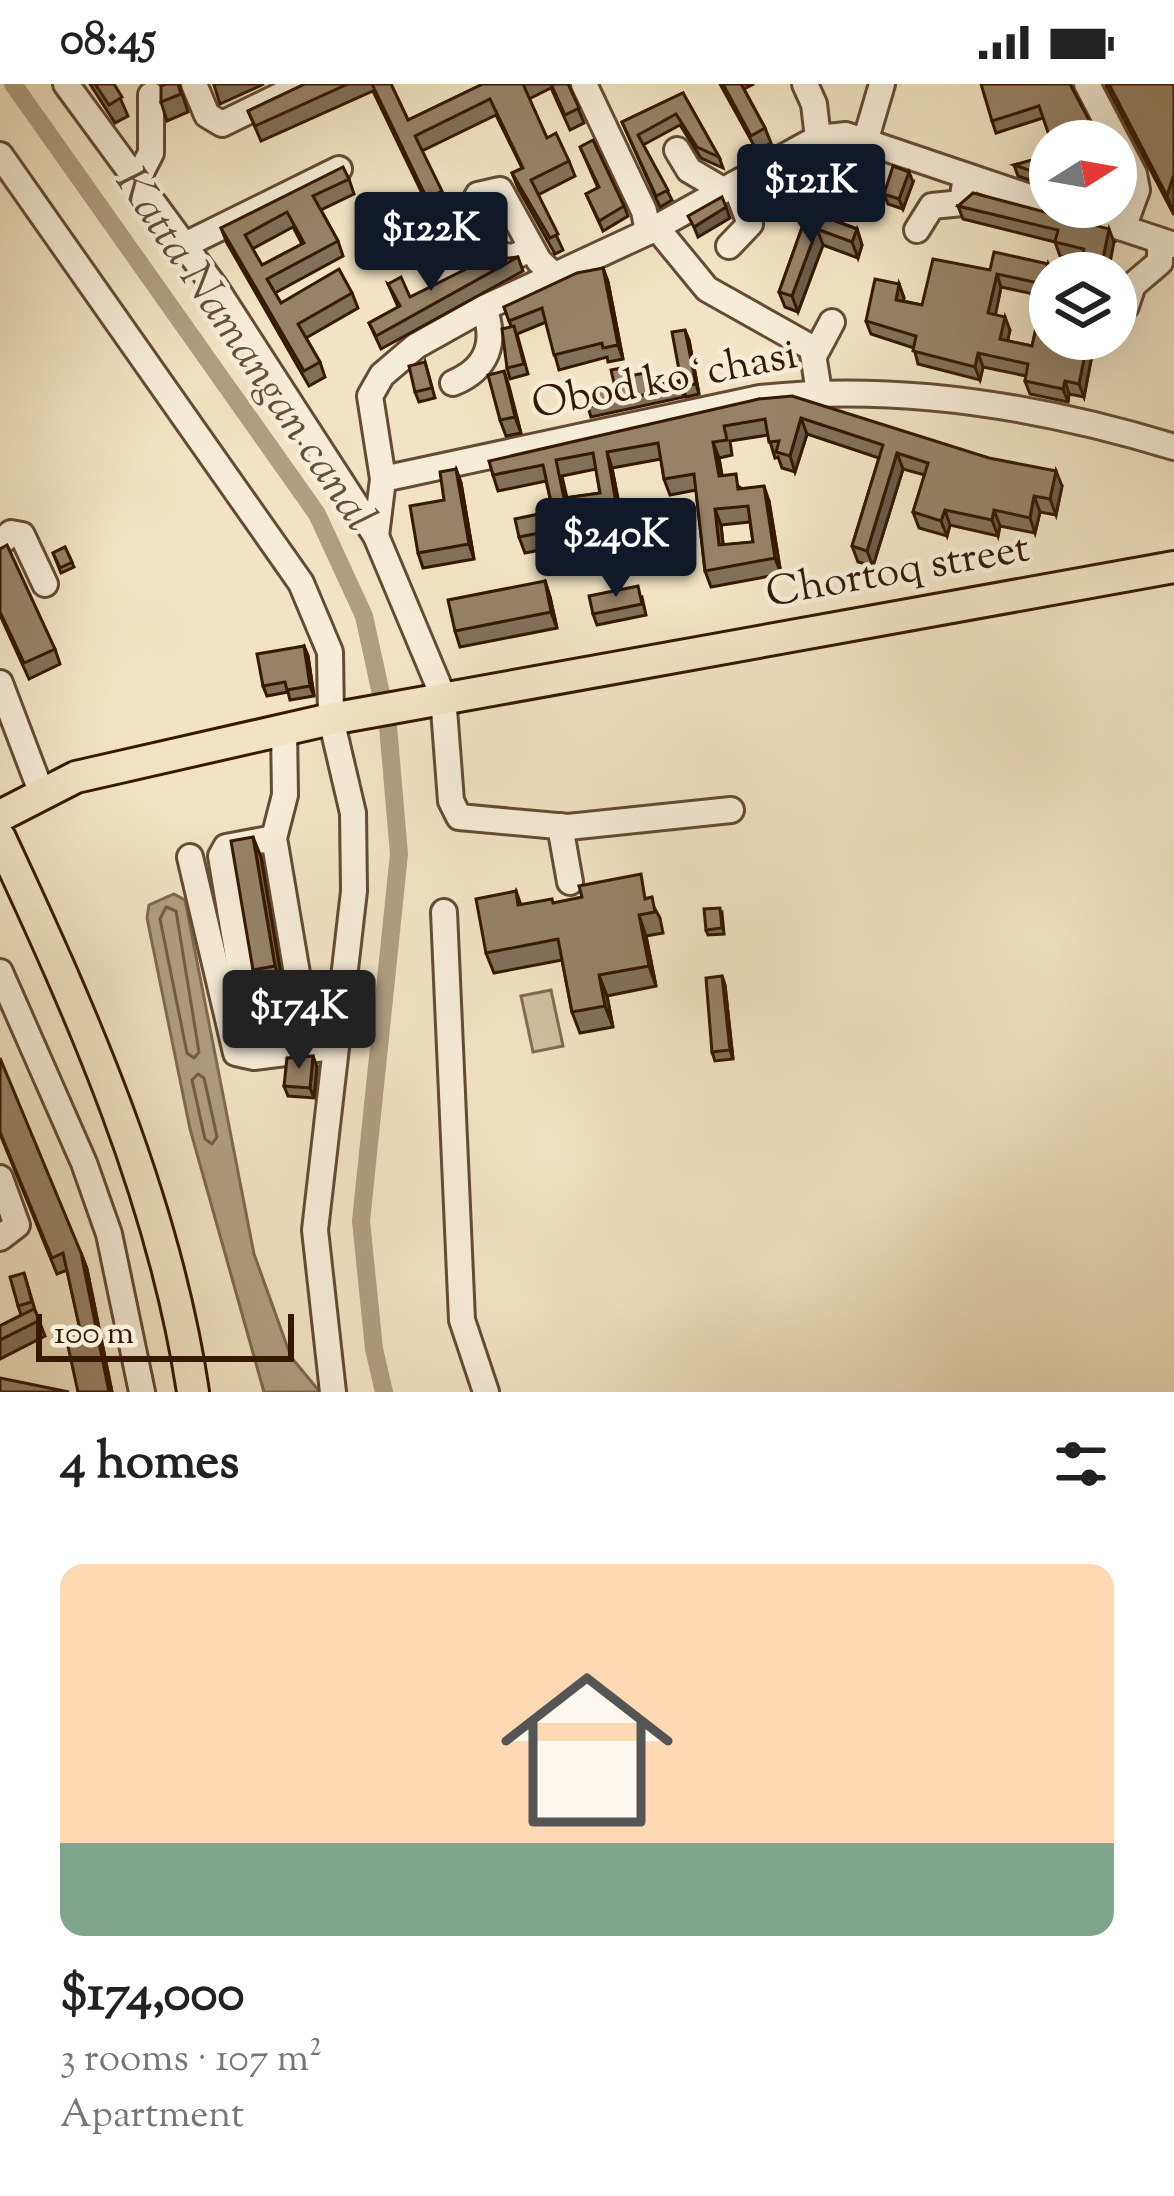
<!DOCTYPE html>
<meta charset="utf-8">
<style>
:root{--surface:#fff;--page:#f6f6f6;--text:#222;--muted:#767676;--line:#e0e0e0;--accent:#111827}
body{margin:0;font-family:"Sorts Mill Goudy",serif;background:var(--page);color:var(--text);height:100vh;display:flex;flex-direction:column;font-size:45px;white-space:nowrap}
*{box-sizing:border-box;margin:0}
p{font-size:39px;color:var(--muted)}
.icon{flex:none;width:66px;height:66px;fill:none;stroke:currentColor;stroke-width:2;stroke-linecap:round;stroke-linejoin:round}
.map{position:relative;height:1308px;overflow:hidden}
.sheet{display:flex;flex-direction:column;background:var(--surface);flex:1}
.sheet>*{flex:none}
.needle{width:78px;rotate:79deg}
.buttons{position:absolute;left:1029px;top:36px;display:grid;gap:24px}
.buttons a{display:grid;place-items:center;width:108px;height:108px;border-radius:50%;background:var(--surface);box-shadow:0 12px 48px #0002;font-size:60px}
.scale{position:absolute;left:36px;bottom:30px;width:258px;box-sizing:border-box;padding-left:12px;border:6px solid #361803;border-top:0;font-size:33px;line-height:42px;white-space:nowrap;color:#361803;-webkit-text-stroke:9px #f6edd8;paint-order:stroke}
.price{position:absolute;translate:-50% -102px;padding:0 27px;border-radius:12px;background:var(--accent);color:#fff;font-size:39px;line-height:78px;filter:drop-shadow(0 3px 6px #0008)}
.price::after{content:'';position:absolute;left:50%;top:72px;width:36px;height:27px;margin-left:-18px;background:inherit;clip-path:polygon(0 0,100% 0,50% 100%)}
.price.on{background:#222;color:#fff}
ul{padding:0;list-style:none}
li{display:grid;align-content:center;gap:24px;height:636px;padding:0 60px}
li+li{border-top:3px solid var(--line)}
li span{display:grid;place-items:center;height:372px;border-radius:24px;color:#555}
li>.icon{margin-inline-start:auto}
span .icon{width:216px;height:216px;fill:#fffc;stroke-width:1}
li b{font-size:51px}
h2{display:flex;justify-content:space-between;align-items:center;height:144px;padding:0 60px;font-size:51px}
.status{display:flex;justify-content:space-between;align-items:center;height:84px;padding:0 60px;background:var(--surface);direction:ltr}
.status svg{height:33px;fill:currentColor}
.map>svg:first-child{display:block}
.green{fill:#d1c0a2;stroke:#846c52;stroke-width:3}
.water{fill:#b19e82;stroke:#80684f;stroke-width:3}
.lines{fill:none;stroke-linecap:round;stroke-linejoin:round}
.shore{stroke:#745b42;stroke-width:3}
.canal{stroke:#b19e82;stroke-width:18}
.minor-casing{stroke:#654b33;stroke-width:30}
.major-casing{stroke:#361803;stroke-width:36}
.minor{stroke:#f6edd8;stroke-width:24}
.major{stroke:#f1e3c3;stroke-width:30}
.wall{fill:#827059;stroke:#361803;stroke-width:3;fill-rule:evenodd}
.shaded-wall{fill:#6a5b48;stroke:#361803;stroke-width:3}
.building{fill:#978267;stroke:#361803;stroke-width:3;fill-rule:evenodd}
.labels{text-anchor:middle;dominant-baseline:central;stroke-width:9;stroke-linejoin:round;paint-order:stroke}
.street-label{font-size:42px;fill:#361803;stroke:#f6edd8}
.water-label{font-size:45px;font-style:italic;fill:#674e36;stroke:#f6edd8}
</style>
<div class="status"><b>08:45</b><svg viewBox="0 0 49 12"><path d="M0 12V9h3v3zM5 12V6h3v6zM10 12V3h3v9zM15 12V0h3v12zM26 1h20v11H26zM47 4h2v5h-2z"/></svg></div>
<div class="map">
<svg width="1174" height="1308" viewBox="0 0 1174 1308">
<rect width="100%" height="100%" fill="#f1e3c3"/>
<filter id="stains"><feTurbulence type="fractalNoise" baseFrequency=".00167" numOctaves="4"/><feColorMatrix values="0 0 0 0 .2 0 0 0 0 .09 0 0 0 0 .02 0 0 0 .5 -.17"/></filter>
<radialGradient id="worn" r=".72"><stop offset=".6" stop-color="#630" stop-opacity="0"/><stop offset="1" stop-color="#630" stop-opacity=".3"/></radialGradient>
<polygon class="green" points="551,906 563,962 533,968 521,912"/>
<polygon class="water" points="174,810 185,816 254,1170 291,1273 320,1308 264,1308 190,1045 147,834 149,821"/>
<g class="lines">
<g class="shore">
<polygon points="166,823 176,827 199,968 194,974 187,969 160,835"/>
<polygon points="198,990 204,994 217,1053 212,1060 205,1055 192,996"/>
</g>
<polyline class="canal" points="13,0 317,430 364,532 388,642 399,770 361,1137 374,1265 384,1308"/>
<g class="minor-casing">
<g id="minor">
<polyline points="66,0 215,203 376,452 443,612 451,717 459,733 568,743 731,726"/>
<polyline points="194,0 207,31 222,40 304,0"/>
<polyline points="584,0 644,127 648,148"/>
<polyline points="805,0 814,20 818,54"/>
<polyline points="1087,0 1134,90 1137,106 1123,144"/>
<polyline points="865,58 882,0"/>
<polyline points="677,66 689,86 723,106"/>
<polyline points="0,71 301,499 330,568 331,635 353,729 354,807 315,1146 333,1308"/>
<polyline points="137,96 151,69 151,11"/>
<polyline points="1059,123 1174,161"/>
<polyline points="656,143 707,205 812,264 819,308"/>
<polyline points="917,146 932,122 962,119 966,92"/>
<polyline points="185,161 339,85"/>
<polyline points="729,162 750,140 735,100"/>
<polyline points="531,165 513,173 496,171 473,120 478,111 500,106 539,177 554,191"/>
<polyline points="1126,222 1133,201 1160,178 1160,157"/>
<polyline points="815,270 832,238"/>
<path d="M453,299C487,285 497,259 484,224"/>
<path d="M383,395L760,314C900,299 1040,322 1174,363"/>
<polyline points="376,452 383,395 370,312 382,291 416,262 484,224 648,148 818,54 846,51 1050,120"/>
<polyline points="0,459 11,449 22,451 45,500"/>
<polyline points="0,599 42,710"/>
<polyline points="560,742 570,798"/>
<polyline points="274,754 226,763 221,772 246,921 254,926 294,918 300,907 274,754 285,711 284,645"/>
<polyline points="190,773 236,969 254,973 332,963"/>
<polyline points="444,828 462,1236 486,1308"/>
<polyline points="0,888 84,1079 109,1150 142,1308"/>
<polyline points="0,1094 17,1141 0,1154"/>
</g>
</g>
<g class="major-casing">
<g id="major">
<polyline points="0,732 76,693 331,635 1174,483"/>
<path d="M0,754C82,930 164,1114 193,1308"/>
</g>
</g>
<use href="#minor" class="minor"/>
<use href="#major" class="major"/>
</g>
<g class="wall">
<polygon points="90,0 114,0 128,32 115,39"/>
<polygon points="179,0 188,28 167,37 161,18"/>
<polygon points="216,0 264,0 220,20 214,1"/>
<polygon points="305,0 391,0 408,36 483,0 568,0 584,39 570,46 551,4 529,15 547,54 569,77 575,92 538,111 563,166 555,170 518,104 512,89 522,84 496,31 422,67 446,120 455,116 461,135 446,142 439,127 432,130 373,7 261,57 248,27"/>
<polygon points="720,0 754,0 744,5 765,44 771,59 757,67"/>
<polygon points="1106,0 1174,0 1174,131 1106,1"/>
<polygon points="1072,3 1043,34 996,49 992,37"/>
<polygon points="683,9 719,73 723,84 701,74 680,41 643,61 672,116 660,123 622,38"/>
<polygon points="580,63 624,122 628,132 603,147 586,110 598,104"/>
<polygon points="1043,73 1050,94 1050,103 1018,92 1014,81"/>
<path d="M349,95L354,110L321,126L338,157L343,172L275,209L281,219L352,209L358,224L306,254L320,278L325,293L309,302L227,159L221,144ZM293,143L302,160L262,181L252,165Z"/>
<polygon points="913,98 903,125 888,120 884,110"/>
<polygon points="958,122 1114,158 1081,177 1060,172 1055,158 963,135"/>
<polygon points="808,127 857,145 862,161 858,174 823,161 798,228 785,223 779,208"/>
<polygon points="518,173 523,187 381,265 369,239 398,223 388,200 410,213"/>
<polygon points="603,184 608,198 623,275 608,278 607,273 559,286 546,238 517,250 528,290 510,295 507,284 511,242 504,223"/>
<path d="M990,186L1050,189V255H1095L1084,313L1069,310L1068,318L1030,310L1025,297L1026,292L983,283L980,296L918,280L914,264L871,250L866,237L899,200L904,214L903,217L922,221ZM1001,203L1043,212L1032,262L1007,257L1010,246L995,231Z"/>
<polygon points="689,256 699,310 686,313 682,302"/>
<polygon points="425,278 435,314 419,318 415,308"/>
<polygon points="504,287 521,349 506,352 500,336"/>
<polygon points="630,292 649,303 679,297 684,313 591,333 584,310 615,303"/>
<path d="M759,315L1062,402L1056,431L1040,428L1035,449L1000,442L998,452L950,441L947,452L919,444L913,428L925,391L903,385L873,482L858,478L852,462L879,374L807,350L795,388L782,384L778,373L775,374L768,351L730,357L732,371L719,374L722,392L741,404L769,417L781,490L711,503L705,487L696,406L670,411L664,395L661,375L612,384L624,446L574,453L576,459L525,469L519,453L553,427L546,397L498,407L493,391ZM596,385L600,409L567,414L562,392ZM750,438L753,458L723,461L721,441Z"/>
<polygon points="456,385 461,399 474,475 423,484 418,469 444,416"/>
<polygon points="65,463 74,483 61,489 53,469"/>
<polygon points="0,465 55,565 60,580 29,595 0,531"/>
<polygon points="545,497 550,513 557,544 460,563 455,547"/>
<polygon points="642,513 646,531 597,541 593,530"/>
<polygon points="304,562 308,572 314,612 290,616 288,608 267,612 263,602"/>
<polygon points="261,773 283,903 260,907 253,886"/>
<polygon points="516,807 521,821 649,814 660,834 663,849 646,852 656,902 607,912 613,943 580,949 572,928 562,876 494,889 486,869"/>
<polygon points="722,829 724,850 708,851 706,846"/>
<polygon points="722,892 725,901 733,975 715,977 712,968"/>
<polygon points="317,983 314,1014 288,1012 284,1002"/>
<polygon points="0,1050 81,1169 87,1185 112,1308 78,1308 81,1250 67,1186 57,1190"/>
<polygon points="24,1189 35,1226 45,1252 0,1275 0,1242 21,1231 18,1222"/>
</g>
<g class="shaded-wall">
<polygon points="909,88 913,98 903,125 899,115"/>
<polygon points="1173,93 1174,97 1174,130 1167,112"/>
<polygon points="726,123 730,134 698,153 694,143"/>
<polygon points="817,145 823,161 798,228 792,212"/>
<polygon points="857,145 862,161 858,174 852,158"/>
<polygon points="1109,145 1114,158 1108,189 1100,189"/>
<polygon points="1048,180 1051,189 1048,214 1043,200"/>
<polygon points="603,184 608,198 623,275 618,261"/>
<polygon points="997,190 1001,203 993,243 988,229"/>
<polygon points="899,200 904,214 900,229 896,216"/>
<polygon points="1005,233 1010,246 1005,268 1000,255"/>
<polygon points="685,246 689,256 699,310 696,300"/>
<polygon points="1088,255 1095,255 1084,313 1079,300"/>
<polygon points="978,269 983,283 980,296 975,283"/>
<polygon points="504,287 509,302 521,349 515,333"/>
<polygon points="1065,297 1069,310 1068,318 1063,305"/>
<polygon points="801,334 807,350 795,388 790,372"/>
<polygon points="713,358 719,374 725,408 719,392"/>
<polygon points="607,368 612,384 624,446 618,430"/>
<polygon points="897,369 903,385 873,482 867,467"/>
<polygon points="456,385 461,399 474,475 469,460"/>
<polygon points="1056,387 1062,402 1056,431 1050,415"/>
<polygon points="764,402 769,417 781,490 775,474"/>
<polygon points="1034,412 1040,428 1035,449 1030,434"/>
<polygon points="715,425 721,441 725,477 719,461"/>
<polygon points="945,426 950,441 947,452 941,437"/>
<polygon points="994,426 1000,442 998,452 992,436"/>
<polygon points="545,497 550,513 557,544 551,528"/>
<polygon points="304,562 308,572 314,612 310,602"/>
<polygon points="253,753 261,773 283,903 275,882"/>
<polygon points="639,831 646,852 656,902 649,882"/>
<polygon points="599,891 607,912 613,943 605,922"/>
<polygon points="722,892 725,901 733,975 730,966"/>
<polygon points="313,972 317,983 314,1014 310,1004"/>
<polygon points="81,1169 87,1185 112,1308 109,1308"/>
</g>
<g class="building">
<polygon points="95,0 114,0 122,13 109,21"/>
<polygon points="166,0 178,0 181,10 161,18 161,2"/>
<polygon points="305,0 348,0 255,42 248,27"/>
<polygon points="372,0 391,0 408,36 483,0 523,0 547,54 556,49 569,77 531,96 558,150 550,154 512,89 523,84 490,15 415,52 442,107 427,115"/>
<polygon points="551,0 568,0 579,24 565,31"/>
<polygon points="723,0 741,0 765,44 751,52"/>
<polygon points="981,0 1070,0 1100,57 1051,57 1039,22 992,37"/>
<polygon points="1109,0 1174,0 1174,93 1173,93 1167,112"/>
<polygon points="683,9 719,73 697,63 676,30 638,51 668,106 656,112 622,38"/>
<polygon points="593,56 624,122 599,137 586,110 599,103 580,63"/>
<polygon points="1043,73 1049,93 1014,81"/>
<polygon points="893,82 909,88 899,115 884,110"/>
<path d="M343,83L349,95L313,112L338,157L267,195L281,219L339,185L352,209L298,240L320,278L304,287L221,144ZM287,128L304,159L262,181L245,151Z"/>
<polygon points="973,109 1109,145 1100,189 1079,189 1084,165 1055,158 1058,146 958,122"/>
<polygon points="722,113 726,123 694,143 688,132"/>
<polygon points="455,116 460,129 444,137 438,124"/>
<polygon points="808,127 857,145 852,158 817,145 792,212 779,208"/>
<polygon points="994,168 1048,180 1043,200 997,190 988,229 1005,233 1000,255 1032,262 1045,205 1050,206 1050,255 1088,255 1079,300 1065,297 1063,305 1025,297 1028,280 978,269 975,283 913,267 916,252 866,237 875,195 899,200 896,216 922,221 933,175 990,186"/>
<polygon points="518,173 376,252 369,239 400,222 388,200 401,193 410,213 484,176"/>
<polygon points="603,184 618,261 603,264 602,259 554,271 542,224 509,237 504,223 577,189"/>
<polygon points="514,242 524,280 507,284 502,245"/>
<polygon points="685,246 696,300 682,302 672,248"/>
<polygon points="425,278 432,304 415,308 409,282"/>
<polygon points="627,283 629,292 645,289 647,303 679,297 680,303 587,323 584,310 615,303 611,286"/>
<polygon points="504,287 515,333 500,336 488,291"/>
<path d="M792,312L989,374L1056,387L1050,415L1034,412L1030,434L994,426L992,436L945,426L941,437L913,428L928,379L897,369L867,467L852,462L883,361L801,334L790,372L776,368L779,357L769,358L765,335L724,342L727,356L713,358L719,392L736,390L738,405L764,402L775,474L705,487L694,390L664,395L658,359L607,368L618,430L569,437L570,443L519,453L515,435L553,427L543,381L493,391L489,377L759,315ZM593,369L600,409L564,414L556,376ZM748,422L753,458L719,461L715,425Z"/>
<polygon points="456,385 469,460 418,469 410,422 444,416 440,388"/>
<polygon points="7,461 55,565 24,579 0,528 0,465"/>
<polygon points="65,463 72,478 60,484 53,469"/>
<polygon points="545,497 551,528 455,547 448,516"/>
<polygon points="638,502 642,520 593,530 589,512"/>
<polygon points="304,562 310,602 287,606 285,598 263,602 257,570"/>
<polygon points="253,753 275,882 253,886 231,757"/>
<polygon points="641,790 645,815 652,813 655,828 639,831 649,882 599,891 605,922 572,928 558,855 486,869 476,815 516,807 518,821 552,815 553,819 582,813 579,802"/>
<polygon points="720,824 722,844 706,846 704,825"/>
<polygon points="722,892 730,966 712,968 706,894"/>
<polygon points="313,972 310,1004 284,1002 287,974"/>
<polygon points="0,974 81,1169 109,1308 78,1308 66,1253 81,1250 63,1169 52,1174 0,1048"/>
<polygon points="24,1189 32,1218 18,1222 10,1193"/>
<polygon points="34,1225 40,1236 0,1256 0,1242"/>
<polygon points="0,1294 69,1308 0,1308"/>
</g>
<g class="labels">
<g class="street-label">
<text transform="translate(665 298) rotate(-11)">Obod koʻchasi</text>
<text transform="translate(898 489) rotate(-10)">Chortoq street</text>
</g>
<g class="water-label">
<text transform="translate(243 267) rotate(56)">Katta Namangan canal</text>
</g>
</g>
<rect width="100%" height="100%" filter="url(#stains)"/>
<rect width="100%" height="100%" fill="url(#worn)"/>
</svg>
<div class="buttons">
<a><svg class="needle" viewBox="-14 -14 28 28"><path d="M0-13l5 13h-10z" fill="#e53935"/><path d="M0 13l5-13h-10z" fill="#767676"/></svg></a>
<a><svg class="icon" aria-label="layers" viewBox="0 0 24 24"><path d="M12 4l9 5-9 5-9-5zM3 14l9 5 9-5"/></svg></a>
</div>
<div class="scale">100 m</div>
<b class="price" style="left:811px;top:162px">$121K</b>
<b class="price" style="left:431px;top:210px">$122K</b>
<b class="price" style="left:616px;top:516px">$240K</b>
<b class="price on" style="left:299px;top:988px">$174K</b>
</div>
<section class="sheet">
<h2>4 homes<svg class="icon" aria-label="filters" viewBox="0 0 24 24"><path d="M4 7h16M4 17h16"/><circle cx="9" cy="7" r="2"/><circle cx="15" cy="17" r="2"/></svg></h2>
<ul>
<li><span style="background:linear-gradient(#ffd9b3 75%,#7fa58c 0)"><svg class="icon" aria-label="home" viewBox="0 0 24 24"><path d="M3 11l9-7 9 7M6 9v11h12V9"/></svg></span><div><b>$174,000</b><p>3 rooms · 107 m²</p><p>Apartment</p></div></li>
</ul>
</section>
